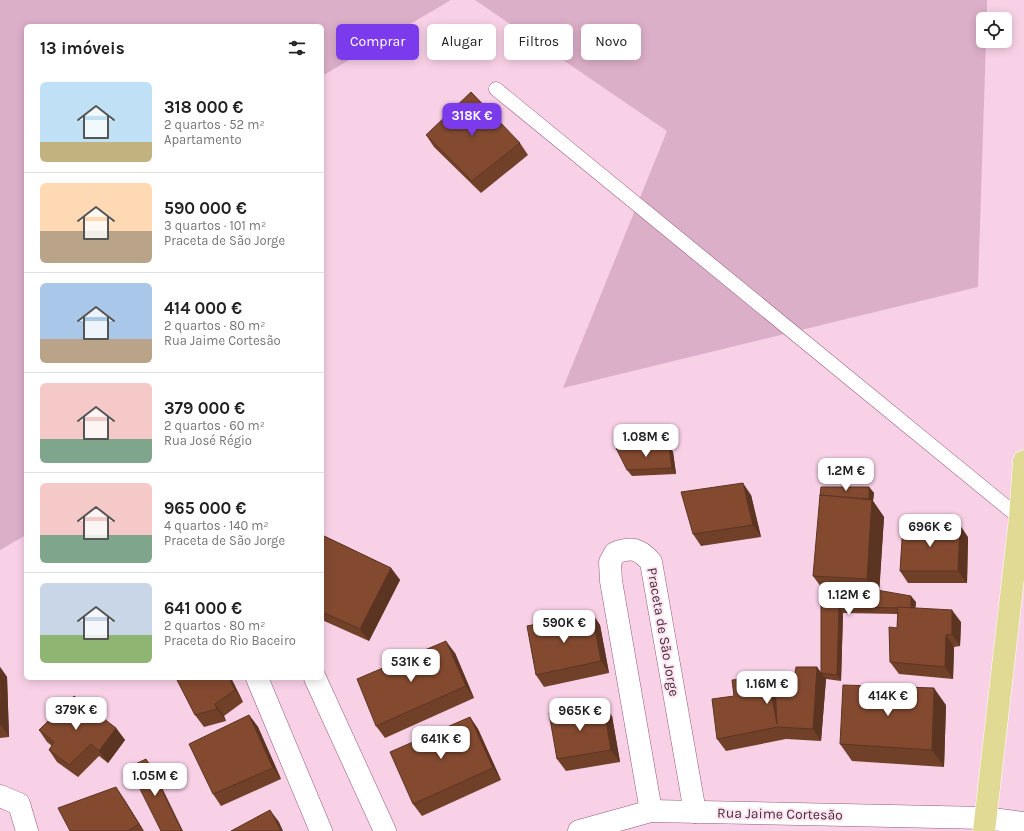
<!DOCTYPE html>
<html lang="pt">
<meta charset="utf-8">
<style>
:root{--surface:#fff;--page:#f6f6f6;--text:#222;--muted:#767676;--line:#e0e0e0;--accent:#7c3aed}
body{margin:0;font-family:Karla,sans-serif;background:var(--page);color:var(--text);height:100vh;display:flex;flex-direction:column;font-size:15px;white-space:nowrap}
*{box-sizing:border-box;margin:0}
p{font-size:13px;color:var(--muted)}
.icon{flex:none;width:22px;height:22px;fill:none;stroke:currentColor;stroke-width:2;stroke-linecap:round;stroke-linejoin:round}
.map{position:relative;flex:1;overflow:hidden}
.sheet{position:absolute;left:24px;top:24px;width:300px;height:656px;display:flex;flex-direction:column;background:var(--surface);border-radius:6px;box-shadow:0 2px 10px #0003}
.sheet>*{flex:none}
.hud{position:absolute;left:336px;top:24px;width:380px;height:36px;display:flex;gap:8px}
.controls{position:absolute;left:976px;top:12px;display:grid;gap:8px}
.controls a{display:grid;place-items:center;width:36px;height:36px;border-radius:6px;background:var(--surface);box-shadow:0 2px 10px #0003;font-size:20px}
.price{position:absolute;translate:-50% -34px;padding:0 9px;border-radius:8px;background:#fff;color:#222;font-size:13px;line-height:26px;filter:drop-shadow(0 1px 2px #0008)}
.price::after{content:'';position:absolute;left:50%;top:24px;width:12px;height:9px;margin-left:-6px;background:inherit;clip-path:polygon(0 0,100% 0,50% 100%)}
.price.on{background:var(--accent);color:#fff}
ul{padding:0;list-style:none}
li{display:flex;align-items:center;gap:12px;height:100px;padding:0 16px}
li+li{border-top:1px solid var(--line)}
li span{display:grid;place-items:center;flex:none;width:112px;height:80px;border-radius:6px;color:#555}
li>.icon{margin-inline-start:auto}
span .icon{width:48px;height:48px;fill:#fffc;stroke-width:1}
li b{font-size:17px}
h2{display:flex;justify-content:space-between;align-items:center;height:48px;padding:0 16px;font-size:17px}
.tag{padding:0 14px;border-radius:6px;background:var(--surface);box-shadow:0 2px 10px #0003;font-size:14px;line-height:36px}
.tag.on{background:var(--accent);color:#fff}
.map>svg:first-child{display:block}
.green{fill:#dcafc8}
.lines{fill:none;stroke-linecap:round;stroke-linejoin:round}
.service-casing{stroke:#935a7b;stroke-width:15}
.minor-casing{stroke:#935a7b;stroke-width:23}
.primary-casing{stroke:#fff;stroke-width:23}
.service{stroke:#fff;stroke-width:14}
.minor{stroke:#fff;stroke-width:22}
.primary{stroke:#e0da95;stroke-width:22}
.wall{fill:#714029}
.shaded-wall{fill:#5c3422}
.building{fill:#834a30;stroke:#5c3422}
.labels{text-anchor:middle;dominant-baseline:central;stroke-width:4;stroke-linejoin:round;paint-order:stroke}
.street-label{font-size:14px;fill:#472e3c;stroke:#fee3f1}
</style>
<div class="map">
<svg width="1024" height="831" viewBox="0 0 1024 831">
<rect width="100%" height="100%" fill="#f9d1e7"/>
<g class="green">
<polygon points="0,0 451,0 322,76 322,26 26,26 26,535 0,550"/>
<polygon points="475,0 987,0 987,19 983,19 983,41 986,41 978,287 563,388 667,131"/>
</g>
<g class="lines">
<g class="service-casing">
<polyline id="service" points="496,89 1020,518"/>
</g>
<g class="minor-casing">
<g id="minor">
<polyline points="257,678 321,831"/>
<polyline points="315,678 385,831"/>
<polyline points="0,796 19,804 27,831"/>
<path d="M651,811L611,581L610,562L615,553C631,547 639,548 651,562L695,812"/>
<polyline points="579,831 651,811 985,818 1024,823"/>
</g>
</g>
<g class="primary-casing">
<polyline id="primary" points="984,831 1020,518 1024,461"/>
</g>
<use href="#service" class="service"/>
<use href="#minor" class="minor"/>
<use href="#primary" class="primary"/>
</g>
<g class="wall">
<polygon points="426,135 520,143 528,155 481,193 434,147"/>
<polygon points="669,446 673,452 676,474 632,476 627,470"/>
<polygon points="869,487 874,493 873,501 884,517 879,591 916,602 915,608 961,622 960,646 954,647 953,679 899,674 890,662 897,628 898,614 843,613 841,681 826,679 821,741 786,739 726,751 717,739 734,696 793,684 817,667 821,673 821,587 813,576"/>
<polygon points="751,495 761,537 701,546 693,534"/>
<polygon points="322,535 391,568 400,580 369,641 322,620"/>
<polygon points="968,537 967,583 908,583 900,571"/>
<polygon points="592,613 600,625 609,673 544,687 536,675"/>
<polygon points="455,653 474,698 385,738 376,726"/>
<polygon points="0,667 7,677 9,737 0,738"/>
<polygon points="176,678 231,678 243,702 224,716 226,721 204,727 195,715"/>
<polygon points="946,705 944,767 852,761 840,744"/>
<polygon points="249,715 258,727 281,779 221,806 213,794"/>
<polygon points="612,716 620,762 566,771 557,759"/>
<polygon points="470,717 478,729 501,780 422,816 413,804"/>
<polygon points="116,728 125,740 108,763 99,756 78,777 57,762 49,750 52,746 47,742 39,730"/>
<polygon points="124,799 144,831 70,831"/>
</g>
<g class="shaded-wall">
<polygon points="669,446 673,452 676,474 672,468"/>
<polygon points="743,483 751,495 761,537 753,525"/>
<polygon points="869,487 874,493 873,501 884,517 879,596 867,579"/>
<polygon points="960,525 968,537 967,583 958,571"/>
<polygon points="391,568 400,580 369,641 360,629"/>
<polygon points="911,596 916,602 915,614 911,608"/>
<polygon points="839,607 843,613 841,681 837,675"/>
<polygon points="952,610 961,622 960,646 952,634"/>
<polygon points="592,613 600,625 609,673 601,661"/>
<polygon points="946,635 954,647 953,679 945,667"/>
<polygon points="446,641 455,653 474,698 466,686"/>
<polygon points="0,667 7,677 9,737 1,725"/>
<polygon points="817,667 826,679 821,741 813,729"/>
<polygon points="768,677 776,689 777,724"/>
<polygon points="229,678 231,678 243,702 235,690"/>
<polygon points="934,688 946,705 944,767 932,750"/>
<polygon points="215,704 224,716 226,721 217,709"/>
<polygon points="603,704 612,716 620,762 611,750"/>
<polygon points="249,715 258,727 281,779 273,768"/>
<polygon points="470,717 478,729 501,780 493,768"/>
<polygon points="116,728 125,740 108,763 99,751"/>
<polygon points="146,759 151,765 183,831 182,831"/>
<polygon points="116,787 124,799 144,831 139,824"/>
<polygon points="270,810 279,822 283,831 281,831"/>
</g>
<g class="building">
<polygon points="471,92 520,143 472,181 426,135"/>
<polygon points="669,446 672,468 627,470 616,448"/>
<polygon points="743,483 753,525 693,534 681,492"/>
<polygon points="821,487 869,487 869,499 820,495 820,496"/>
<polygon points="820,495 872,500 867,579 813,576"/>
<polygon points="903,524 960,525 958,571 900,571"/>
<polygon points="322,535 391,568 360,629 322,612"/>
<polygon points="821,587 871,589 911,596 911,608 839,607 837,675 821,673"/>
<polygon points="898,607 952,610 952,634 946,635 945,667 890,662 889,627 897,628"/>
<polygon points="592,613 601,661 536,675 527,626"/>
<polygon points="446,641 466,686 376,726 357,679"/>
<polygon points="796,667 817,667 813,729 778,727 717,739 712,699 734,696 732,680 768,677 777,724 775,684 793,684"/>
<polygon points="176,678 229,678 235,690 215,704 217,709 195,715"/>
<polygon points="843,685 934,688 932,750 840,744"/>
<polygon points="74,696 116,728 99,751 91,744 69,765 49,750 54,742 39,730"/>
<polygon points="0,700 1,725 0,725"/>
<polygon points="603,704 611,750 557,759 549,713"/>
<polygon points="249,715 273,768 213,794 189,744"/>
<polygon points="470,717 493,768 413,804 390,752"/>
<polygon points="146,759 182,831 161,831 129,767"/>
<polygon points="116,787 139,824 128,831 70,831 58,808"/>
<polygon points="270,810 281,831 231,831"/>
</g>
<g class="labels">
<g class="street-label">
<text transform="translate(663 632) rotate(80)">Praceta de São Jorge</text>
<text transform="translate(780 814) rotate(1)">Rua Jaime Cortesão</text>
</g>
</g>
</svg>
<div class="controls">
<a><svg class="icon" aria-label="locate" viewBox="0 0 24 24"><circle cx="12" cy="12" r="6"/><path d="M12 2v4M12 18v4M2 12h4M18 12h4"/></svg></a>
</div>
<b class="price on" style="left:472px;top:137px">318K €</b>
<b class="price" style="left:646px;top:458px">1.08M €</b>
<b class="price" style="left:846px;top:492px">1.2M €</b>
<b class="price" style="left:930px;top:548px">696K €</b>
<b class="price" style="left:849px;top:616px">1.12M €</b>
<b class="price" style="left:564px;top:644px">590K €</b>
<b class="price" style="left:411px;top:683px">531K €</b>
<b class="price" style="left:767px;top:705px">1.16M €</b>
<b class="price" style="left:888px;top:717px">414K €</b>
<b class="price" style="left:76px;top:731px">379K €</b>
<b class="price" style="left:580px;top:732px">965K €</b>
<b class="price" style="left:441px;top:760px">641K €</b>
<b class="price" style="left:155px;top:797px">1.05M €</b>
<div class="hud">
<a class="tag on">Comprar</a>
<a class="tag">Alugar</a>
<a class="tag">Filtros</a>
<a class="tag">Novo</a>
</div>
<section class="sheet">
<h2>13 imóveis<svg class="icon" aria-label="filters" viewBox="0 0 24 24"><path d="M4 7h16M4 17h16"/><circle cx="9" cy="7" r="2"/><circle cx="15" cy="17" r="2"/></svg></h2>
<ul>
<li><span style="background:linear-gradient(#bfe0f5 75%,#c2b280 0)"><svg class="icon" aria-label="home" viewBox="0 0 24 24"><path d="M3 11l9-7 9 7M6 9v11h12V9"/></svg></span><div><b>318 000 €</b><p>2 quartos · 52 m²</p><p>Apartamento</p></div></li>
<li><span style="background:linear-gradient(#ffd9b3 60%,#b9a48a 0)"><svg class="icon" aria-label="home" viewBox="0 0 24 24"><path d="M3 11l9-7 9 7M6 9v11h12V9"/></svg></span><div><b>590 000 €</b><p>3 quartos · 101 m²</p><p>Praceta de São Jorge</p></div></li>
<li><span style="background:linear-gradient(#a9c7e8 70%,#b9a48a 0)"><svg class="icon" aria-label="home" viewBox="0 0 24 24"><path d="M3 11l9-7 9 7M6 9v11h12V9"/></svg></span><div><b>414 000 €</b><p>2 quartos · 80 m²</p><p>Rua Jaime Cortesão</p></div></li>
<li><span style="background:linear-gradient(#f6c9c9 70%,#7fa58c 0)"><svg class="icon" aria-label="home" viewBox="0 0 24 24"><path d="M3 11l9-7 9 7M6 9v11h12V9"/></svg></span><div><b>379 000 €</b><p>2 quartos · 60 m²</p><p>Rua José Régio</p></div></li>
<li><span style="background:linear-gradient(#f6c9c9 65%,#7fa58c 0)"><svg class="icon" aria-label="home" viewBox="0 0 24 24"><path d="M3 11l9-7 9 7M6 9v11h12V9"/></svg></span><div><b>965 000 €</b><p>4 quartos · 140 m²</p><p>Praceta de São Jorge</p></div></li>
<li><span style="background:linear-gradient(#c9d6e8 65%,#8fb573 0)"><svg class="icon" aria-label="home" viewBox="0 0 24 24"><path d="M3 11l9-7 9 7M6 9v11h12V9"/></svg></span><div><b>641 000 €</b><p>2 quartos · 80 m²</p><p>Praceta do Rio Baceiro</p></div></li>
</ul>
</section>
</div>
